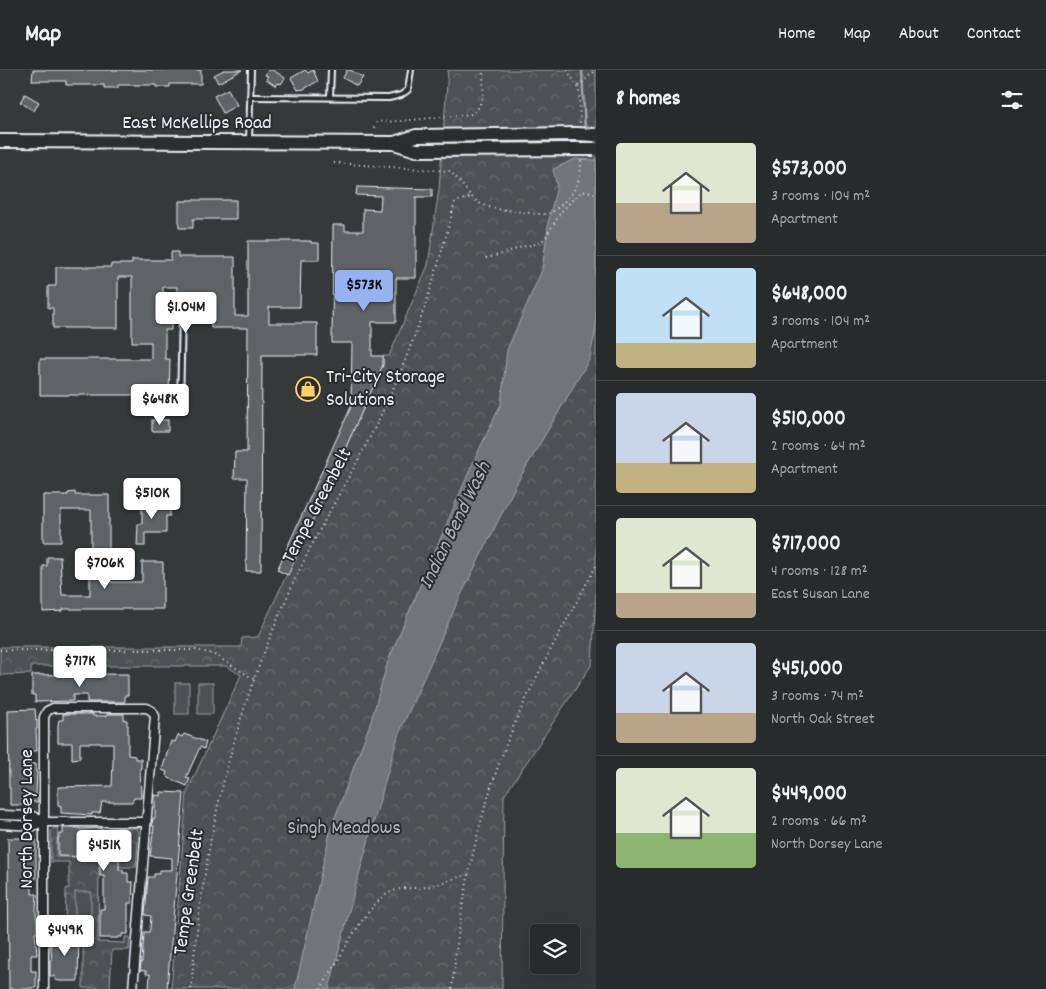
<!DOCTYPE html>
<meta charset="utf-8">
<style>
:root{--surface:#282b2c;--page:#303334;--text:#f1f3f6;--muted:#a5a7a9;--line:#444748;--accent:#95b2f1}
body{margin:0;font-family:Dekko,sans-serif;background:var(--page);color:var(--text);height:100vh;display:flex;flex-direction:column;font-size:19px;white-space:nowrap}
*{box-sizing:border-box;margin:0}
p{font-size:16px;color:var(--muted)}
.icon{flex:none;width:28px;height:28px;fill:none;stroke:currentColor;stroke-width:2;stroke-linecap:round;stroke-linejoin:round}
.map{position:relative;flex:1;overflow:hidden}
.side{display:flex;flex-direction:column;background:var(--surface);width:450px}
.side>*{flex:none}
.controls{position:absolute;left:530px;top:854px;display:grid;gap:10px}
.controls a{display:grid;place-items:center;width:50px;height:50px;border-radius:5px;background:var(--surface);box-shadow:0 5px 20px #0002,0 0 0 1px var(--line);font-size:25px}
.price{position:absolute;translate:-50% -42px;padding:0 11px;border-radius:5px;background:#fff;color:#222;font-size:16px;line-height:32px;filter:drop-shadow(0 1px 2px #0008)}
.price::after{content:'';position:absolute;left:50%;top:30px;width:15px;height:11px;margin-left:-8px;background:inherit;clip-path:polygon(0 0,100% 0,50% 100%)}
.price.selected{background:var(--accent);color:#111}
ul{padding:0;list-style:none}
li{display:flex;align-items:center;gap:15px;height:125px;padding:0 20px}
li+li{border-top:1px solid var(--line)}
li span{display:grid;place-items:center;flex:none;width:140px;height:100px;border-radius:5px;color:#555}
li>.icon{margin-inline-start:auto}
span .icon{width:60px;height:60px;fill:#fffc;stroke-width:1}
li b{font-size:21px}
h2{display:flex;justify-content:space-between;align-items:center;height:60px;padding:0 20px;font-size:21px}
header{display:flex;align-items:center;gap:30px;box-sizing:border-box;height:70px;padding:0 25px;background:var(--surface);border-bottom:1px solid var(--line)}
header strong{font-size:24px}
nav{display:flex;gap:28px;margin-inline-start:auto;font-size:18px}
main{display:flex;flex:1;min-height:0}
.map>svg:first-child{display:block}
.park{fill:url(#park-crowns);stroke:#9aa1a5}
.pitch{fill:#4d5152;stroke:#9aa1a5}
.water{fill:#707579;stroke:#a0a7ac}
.lines{fill:none;stroke-linecap:round;stroke-linejoin:round}
.stream{stroke:#a0a7ac;stroke-width:2.5}
.building{fill:#5f6365;stroke:#e8f1f8}
.lane-casing{stroke:#e8f1f8;stroke-width:8}
.street-casing{stroke:#e8f1f8;stroke-width:11}
.primary-casing{stroke:#e8f1f8;stroke-width:16}
.path{stroke:#e8f1f8;stroke-width:2;stroke-dasharray:1 4;stroke-linecap:butt}
.lane{stroke:#2a2d2e;stroke-width:4}
.street{stroke:#2a2d2e;stroke-width:8}
.primary{stroke:#2a2d2e;stroke-width:12}
.primary-bridge-casing{stroke:#e8f1f8;stroke-width:16;stroke-linecap:butt}
.primary-bridge{stroke:#2a2d2e;stroke-width:12}
.labels{text-anchor:middle;dominant-baseline:central;stroke-width:4;stroke-linejoin:round;paint-order:stroke}
.street-label{font-size:20px;fill:#e8f1f8;stroke:#2a2d2e}
.poi-label{font-size:20px;fill:#e8f1f8;stroke:#2a2d2e;text-anchor:start}
.park-label{font-size:20px;fill:#b2b9be;stroke:#2a2d2e}
.water-label{font-size:21px;font-style:italic;fill:#acb3b8;stroke:#2a2d2e}
</style>
<header>
<strong>Map</strong>
<nav><a>Home</a><a>Map</a><a>About</a><a>Contact</a></nav>
</header>
<main>
<div class="map">
<svg width="596" height="919" viewBox="0 0 596 919">
<defs>
<pattern id="park-crowns" width="20" height="18" patternUnits="userSpaceOnUse" patternTransform="scale(1.25)"><rect width="20" height="18" fill="#4d5152"/><path d="M2 6a3 3 0 1 1 6 0M12 15a3 3 0 1 1 6 0" fill="none" stroke="#676a6c"/></pattern>
</defs>
<rect width="100%" height="100%" fill="#35393a"/>
<filter id="ink" filterUnits="userSpaceOnUse"><feTurbulence type="fractalNoise" baseFrequency=".02" numOctaves="2"/><feDisplacementMap in="SourceGraphic" scale="10" xChannelSelector="R" yChannelSelector="G"/><feConvolveMatrix kernelMatrix="1 2 1 2 8 2 1 2 1" color-interpolation-filters="sRGB"/></filter>
<g filter="url(#ink)">
<g class="park">
<polygon points="448,0 596,0 596,524 592,594 504,726 502,919 171,919 187,722 241,605 226,596 31,596 31,604 0,605 0,577 241,577 242,568 258,567 383,295 383,286 389,286 428,195 439,119"/>
<polygon points="54,758 58,758 56,787 128,788 129,758 137,758 139,762 136,797 99,797 98,872 125,873 125,867 130,867 129,880 112,880 110,918 83,918 83,861 82,860 50,859 50,851 65,851 66,819 69,818 69,792 51,792 51,761"/>
</g>
<g class="pitch">
<rect x="175" y="613" width="14" height="31"/>
<rect x="198" y="613" width="15" height="31"/>
<rect x="75" y="822" width="16" height="28"/>
</g>
<polygon class="water" points="575,89 596,90 596,259 589,290 518,411 457,533 398,666 354,822 329,919 295,919 331,758 371,651 388,591 471,397 501,334 507,280 542,200 549,149 557,116 553,99"/>
<g class="lines">
<polyline class="stream" points="582,0 585,61"/>
</g>
<g class="building">
<polygon points="33,0 201,0 201,14 170,14 170,17 156,17 156,15 118,15 118,18 104,18 104,15 66,15 66,11 32,11"/>
<polygon points="224,0 242,0 218,13 214,5"/>
<polygon points="268,0 273,0 285,8 281,14 278,13 276,16 266,9 268,6 265,5"/>
<polygon points="305,0 308,3 313,0 318,11 304,19 298,20 291,8"/>
<polygon points="347,0 350,0 363,7 357,16 343,8"/>
<polygon points="228,19 237,35 223,43 214,26"/>
<polygon points="25,24 39,32 34,41 20,32"/>
<polygon points="357,117 432,119 432,127 416,127 416,208 396,208 396,252 372,252 372,286 383,286 383,295 288,505 277,500 351,337 352,273 332,273 333,155 345,155 345,161 363,161 363,139 380,140 381,126 356,125"/>
<polygon points="187,130 236,130 236,149 193,149 193,158 179,158 179,131 187,131"/>
<polygon points="248,171 311,171 311,173 319,173 319,190 301,190 300,237 269,237 269,253 317,253 317,285 262,285 261,501 246,501 247,408 234,408 235,382 247,382 248,258 211,258 211,229 177,229 177,217 163,217 163,237 171,237 171,260 165,260 165,289 170,289 169,325 40,325 40,289 151,289 151,272 132,272 132,207 118,207 118,258 53,258 53,238 48,238 48,216 56,216 56,197 111,197 111,194 132,194 132,190 171,190 171,182 178,182 178,187 235,187 235,246 248,246"/>
<rect x="152" y="350" width="16" height="11"/>
<polygon points="75,422 75,425 109,425 109,480 91,480 91,440 61,440 61,472 43,472 43,425 68,425 68,423"/>
<polygon points="142,428 154,428 154,436 170,436 170,446 166,446 166,463 145,463 145,476 137,476 138,454 142,454"/>
<polygon points="47,487 60,487 62,525 90,525 90,497 111,497 111,512 142,512 142,492 163,492 163,539 63,539 63,541 43,542 43,496 47,496"/>
<polygon points="128,604 128,625 125,625 125,631 124,632 87,632 87,625 73,625 73,631 35,632 35,625 32,625 32,605"/>
<polygon points="35,639 36,651 37,650 37,659 36,659 37,681 29,681 29,694 36,694 36,702 37,702 36,724 37,724 38,732 29,732 29,735 10,735 10,718 9,718 8,640"/>
<polygon points="63,644 93,644 93,646 107,646 107,644 124,644 124,650 127,650 127,655 128,655 128,685 135,686 135,689 141,689 141,698 140,698 141,728 134,728 132,732 102,732 100,743 92,743 92,745 61,743 61,736 58,735 58,717 112,716 113,692 113,673 80,673 80,688 72,689 72,673 58,673 58,655 59,650 63,650"/>
<polygon points="184,664 206,672 204,679 200,677 186,708 190,709 187,716 169,708 166,705 167,702 162,700 171,671 175,672 178,665 182,667"/>
<polygon points="161,722 184,723 167,919 149,919 150,904 146,904 146,901 140,900 141,892 142,892 144,862 149,862 150,859 151,846 145,845 148,807 154,807 154,804 159,804 159,800 172,800 172,788 150,786 154,756 152,756 153,748 155,748 155,725 161,726"/>
<polygon points="63,758 80,758 80,759 101,758 101,760 123,758 123,764 127,764 128,787 119,787 119,800 123,800 123,803 128,803 128,812 133,812 132,833 128,833 128,864 122,864 122,867 118,867 118,868 100,868 100,839 104,839 104,806 100,806 100,787 58,786 58,768 59,768 59,764 63,764"/>
<polygon points="8,768 29,768 29,770 36,770 36,809 32,809 32,824 37,824 36,841 37,863 35,863 37,885 31,885 31,901 36,901 36,918 29,918 29,919 9,919"/>
<polygon points="60,863 79,863 78,911 60,911 55,910 55,906 50,906 50,890 52,890 50,868 56,868 56,864"/>
</g>
<g class="lines">
<g class="lane-casing">
<g id="lane">
<polyline points="250,27 389,28 401,25 408,20 411,0"/>
<polyline points="330,27 331,0"/>
<polyline points="249,70 251,0"/>
<polyline points="180,336 182,242"/>
</g>
</g>
<g class="street-casing">
<g id="street">
<polyline points="0,745 33,746 44,752"/>
<polyline points="0,754 33,756 44,752 146,752"/>
<polyline points="44,919 44,647 47,641 53,638 147,638 152,641 155,646 133,919"/>
</g>
</g>
<g class="primary-casing">
<g id="primary">
<polyline points="0,71 394,73 416,80 577,79"/>
<polyline points="394,73 416,66 576,64"/>
</g>
</g>
<g class="path">
<polyline points="567,0 579,19 580,53"/>
<polyline points="578,16 596,0"/>
<path d="M374,58L377,52L400,51L472,44C486,34 483,15 483,0"/>
<path d="M334,93L449,101C462,111 467,126 481,134C492,139 504,140 515,141C526,142 539,146 550,143C559,139 575,122 578,112C581,105 581,97 581,89"/>
<polyline points="486,188 499,185 522,177 540,173 546,167 561,142 577,125 582,122 588,121 596,125"/>
<polyline points="0,580 196,580 213,584 254,609"/>
<path d="M191,919C202,788 227,665 280,544C288,525 296,506 306,487C330,437 361,389 384,338C416,272 437,202 455,132L471,127"/>
<path d="M320,919C339,894 366,828 396,820C407,817 420,819 431,816C443,813 455,807 468,805"/>
<path d="M452,919C460,832 477,746 510,665C534,607 566,552 596,496"/>
</g>
<use href="#lane" class="lane"/>
<use href="#street" class="street"/>
<use href="#primary" class="primary"/>
<g class="primary-bridge-casing">
<g id="primary-bridge">
<polyline points="576,64 595,65"/>
<polyline points="577,79 594,79"/>
</g>
</g>
<use href="#primary-bridge" class="primary-bridge"/>
</g>
</g>
<defs>
<g id="shop-ring" transform="scale(1.25)"><circle r="9.5" fill="#2a2d2e" stroke="#ffd166" stroke-width="1.5"/><path d="M-5-2.5h2.3a2.7 3.5 0 0 1 5.4 0H5L5.5 6h-11ZM-1.5-2.5h3a1.5 2.3 0 0 0-3 0Z" fill="#ffd166"/></g>
</defs>
<g fill-rule="evenodd">
<use href="#shop-ring" x="308" y="319"/>
</g>
<g class="labels">
<g class="street-label">
<text x="197" y="54">East McKellips Road</text>
<text transform="translate(318 436) rotate(-62)">Tempe Greenbelt</text>
<text transform="translate(28 749) rotate(-90)">North Dorsey Lane</text>
<text transform="translate(190 822) rotate(-82)">Tempe Greenbelt</text>
</g>
<g class="poi-label">
<text x="326" y="308">Tri-City Storage<tspan x="326" dy="23">Solutions</tspan></text>
</g>
<g class="park-label">
<text x="344" y="759">Singh Meadows</text>
</g>
<g class="water-label">
<text transform="translate(456 456) rotate(-64)">Indian Bend Wash</text>
</g>
</g>
</svg>
<div class="controls">
<a><svg class="icon" aria-label="layers" viewBox="0 0 24 24"><path d="M12 4l9 5-9 5-9-5zM3 14l9 5 9-5"/></svg></a>
</div>
<b class="price selected" style="left:364px;top:242px">$573K</b>
<b class="price" style="left:186px;top:264px">$1.04M</b>
<b class="price" style="left:160px;top:356px">$648K</b>
<b class="price" style="left:152px;top:450px">$510K</b>
<b class="price" style="left:105px;top:520px">$706K</b>
<b class="price" style="left:80px;top:618px">$717K</b>
<b class="price" style="left:104px;top:802px">$451K</b>
<b class="price" style="left:65px;top:887px">$449K</b>
</div>
<section class="side">
<h2>8 homes<svg class="icon" aria-label="filters" viewBox="0 0 24 24"><path d="M4 7h16M4 17h16"/><circle cx="9" cy="7" r="2"/><circle cx="15" cy="17" r="2"/></svg></h2>
<ul>
<li><span style="background:linear-gradient(#dfe7d0 60%,#b9a48a 0)"><svg class="icon" aria-label="home" viewBox="0 0 24 24"><path d="M3 11l9-7 9 7M6 9v11h12V9"/></svg></span><div><b>$573,000</b><p>3 rooms · 104 m²</p><p>Apartment</p></div></li>
<li><span style="background:linear-gradient(#bfe0f5 75%,#c2b280 0)"><svg class="icon" aria-label="home" viewBox="0 0 24 24"><path d="M3 11l9-7 9 7M6 9v11h12V9"/></svg></span><div><b>$648,000</b><p>3 rooms · 104 m²</p><p>Apartment</p></div></li>
<li><span style="background:linear-gradient(#c9d6e8 70%,#c2b280 0)"><svg class="icon" aria-label="home" viewBox="0 0 24 24"><path d="M3 11l9-7 9 7M6 9v11h12V9"/></svg></span><div><b>$510,000</b><p>2 rooms · 64 m²</p><p>Apartment</p></div></li>
<li><span style="background:linear-gradient(#dfe7d0 75%,#b9a48a 0)"><svg class="icon" aria-label="home" viewBox="0 0 24 24"><path d="M3 11l9-7 9 7M6 9v11h12V9"/></svg></span><div><b>$717,000</b><p>4 rooms · 128 m²</p><p>East Susan Lane</p></div></li>
<li><span style="background:linear-gradient(#c9d6e8 70%,#b9a48a 0)"><svg class="icon" aria-label="home" viewBox="0 0 24 24"><path d="M3 11l9-7 9 7M6 9v11h12V9"/></svg></span><div><b>$451,000</b><p>3 rooms · 74 m²</p><p>North Oak Street</p></div></li>
<li><span style="background:linear-gradient(#dfe7d0 65%,#8fb573 0)"><svg class="icon" aria-label="home" viewBox="0 0 24 24"><path d="M3 11l9-7 9 7M6 9v11h12V9"/></svg></span><div><b>$449,000</b><p>2 rooms · 66 m²</p><p>North Dorsey Lane</p></div></li>
</ul>
</section>
</main>
